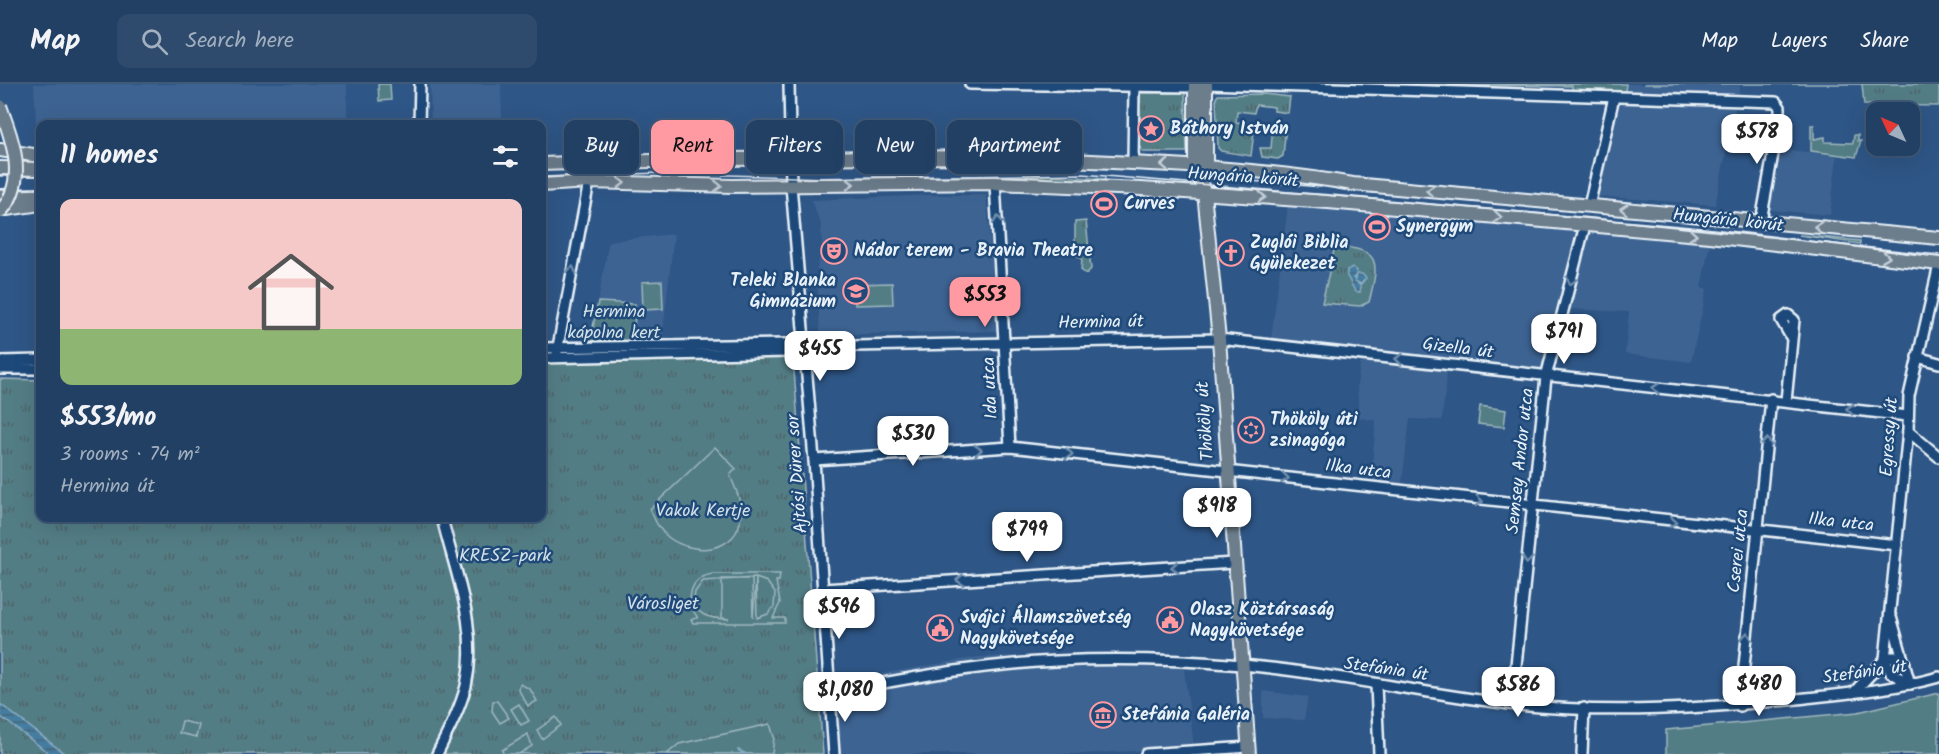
<!DOCTYPE html>
<meta charset="utf-8">
<style>
:root{--surface:#224064;--page:#2e4b6d;--text:#f1f3f6;--muted:#a2afbf;--line:#3f5978;--accent:#ff9aa2}
body{margin:0;font-family:Kalam,sans-serif;background:var(--page);color:var(--text);height:100vh;display:flex;flex-direction:column;font-size:22px;white-space:nowrap}
*{box-sizing:border-box;margin:0}
p{font-size:20px;color:var(--muted)}
.icon{flex:none;width:33px;height:33px;fill:none;stroke:currentColor;stroke-width:2;stroke-linecap:round;stroke-linejoin:round}
.map{position:relative;flex:1;overflow:hidden}
.panel{position:absolute;left:36px;top:36px;width:510px;height:402px;display:flex;flex-direction:column;background:var(--surface);border-radius:12px;box-shadow:0 6px 24px #0002,0 0 0 2px var(--line)}
.panel>*{flex:none}
.hud{position:absolute;left:564px;top:36px;width:570px;height:54px;display:flex;gap:12px}
.needle{width:39px;rotate:314deg}
.fabs{position:absolute;left:1866px;top:18px;display:grid;gap:12px}
.fabs a{display:grid;place-items:center;width:54px;height:54px;border-radius:12px;background:var(--surface);box-shadow:0 6px 24px #0002,0 0 0 2px var(--line);font-size:30px}
.price{position:absolute;translate:-50% -51px;padding:0 14px;border-radius:12px;background:#fff;color:#222;font-size:20px;line-height:39px;filter:drop-shadow(0 2px 3px #0008)}
.price::after{content:'';position:absolute;left:50%;top:36px;width:18px;height:14px;margin-left:-9px;background:inherit;clip-path:polygon(0 0,100% 0,50% 100%)}
.price.selected{background:var(--accent);color:#111}
ul{padding:0;list-style:none}
li{display:grid;align-content:center;gap:12px;height:318px;padding:0 24px}
li span{display:grid;place-items:center;height:186px;border-radius:12px;color:#555}
li>.icon{margin-inline-start:auto}
span .icon{width:108px;height:108px;fill:#fffc;stroke-width:1}
li b{font-size:26px}
h2{display:flex;justify-content:space-between;align-items:center;height:72px;padding:0 24px;font-size:26px}
.tag{padding:0 21px;border-radius:12px;background:var(--surface);box-shadow:0 6px 24px #0002,0 0 0 2px var(--line);font-size:21px;line-height:54px}
.tag.selected{background:var(--accent);color:#111}
header{display:flex;align-items:center;gap:36px;box-sizing:border-box;height:84px;padding:0 30px;background:var(--surface);border-bottom:2px solid var(--line)}
header strong{font-size:28px}
nav{display:flex;gap:33px;margin-inline-start:auto;font-size:21px}
.search{width:420px;height:54px;background:var(--page);display:flex;align-items:center;gap:15px;box-sizing:border-box;padding:0 21px;border-radius:12px;color:var(--muted);font-size:22px}
.map>svg:first-child{display:block}
.built{fill:#3e6492}
.grass{fill:url(#grass-tufts);stroke:#9eb7be;stroke-width:1.5}
.forest{fill:url(#forest-crowns);stroke:#9eb7be;stroke-width:1.5}
.garden{fill:#537d85;stroke:#9eb7be;stroke-width:1.5;fill-rule:evenodd}
.water{fill:url(#water-rules);stroke:#86abc3;stroke-width:1.5}
.lines{fill:none;stroke-linecap:round;stroke-linejoin:round}
.stream{stroke:#86abc3;stroke-width:2}
.minor-casing{stroke:#e8f1f8;stroke-width:14}
.major-casing{stroke:#e8f1f8;stroke-width:16}
.minor{stroke:#1f4a7a;stroke-width:9}
.major{stroke:#6c7d8c;stroke-width:12}
.tram{stroke:#e8f1f8;stroke-width:1.5}
.major-bridge-casing{stroke:#e8f1f8;stroke-width:16;stroke-linecap:butt}
.major-bridge{stroke:#6c7d8c;stroke-width:12}
.oneway{stroke:#c3ced8}
.oneway2{stroke:#6f8dac}
.labels{text-anchor:middle;dominant-baseline:central;stroke-width:5;stroke-linejoin:round;paint-order:stroke}
.poi-label{font-size:18px;font-weight:bold;fill:#e8f1f8;stroke:#1f4a7a;text-anchor:start}
.street-label{font-size:18px;fill:#e8f1f8;stroke:#1f4a7a}
.park-label{font-size:18px;fill:#d2e0e7;stroke:#1f4a7a}
</style>
<header>
<strong>Map</strong>
<div class="search"><svg class="icon" aria-label="search" viewBox="0 0 24 24"><circle cx="10" cy="10" r="6"/><path d="M15 15l6 6"/></svg>Search here</div>
<nav><a>Map</a><a>Layers</a><a>Share</a></nav>
</header>
<div class="map">
<svg width="1939" height="670" viewBox="0 0 1939 670">
<defs>
<pattern id="grass-tufts" width="24" height="20" patternUnits="userSpaceOnUse" patternTransform="scale(1.5)"><rect width="24" height="20" fill="#537d85"/><path d="M3 7l-1-3M5 7V3M7 7l1-3M15 17l-1-3M17 17v-4M19 17l1-3" fill="none" stroke="#4d656a"/></pattern>
<pattern id="forest-crowns" width="20" height="18" patternUnits="userSpaceOnUse" patternTransform="scale(1.5)"><rect width="20" height="18" fill="#537d85"/><path d="M2 6a3 3 0 1 1 6 0M12 15a3 3 0 1 1 6 0" fill="none" stroke="#4d656a"/></pattern>
<pattern id="water-rules" width="6" height="5" patternUnits="userSpaceOnUse" patternTransform="scale(1.5)"><rect width="6" height="5" fill="#447c9f"/><path d="M0 2.5h6" fill="none" stroke="#456579"/></pattern>
</defs>
<rect width="100%" height="100%" fill="#2e5686"/>
<filter id="ink" filterUnits="userSpaceOnUse"><feTurbulence type="fractalNoise" baseFrequency=".0167" numOctaves="2"/><feDisplacementMap in="SourceGraphic" scale="12" xChannelSelector="R" yChannelSelector="G"/><feConvolveMatrix kernelMatrix="1 2 1 2 8 2 1 2 1" color-interpolation-filters="sRGB"/></filter>
<g filter="url(#ink)">
<g class="built">
<polygon points="34,0 347,0 347,40 40,40 40,56 37,55"/>
<polygon points="430,0 501,0 502,40 431,40"/>
<polygon points="1626,0 1740,2 1715,121 1596,112"/>
<polygon points="1782,65 1837,72 1830,131 1770,126"/>
<polygon points="931,111 986,111 998,247 820,251 817,185 822,164 821,140 811,116"/>
<polygon points="1288,121 1710,159 1701,203 1707,205 1691,278 1625,270 1629,228 1570,225 1552,291 1448,278 1442,336 1410,335 1401,406 1370,403 1376,336 1359,334 1357,301 1362,267 1271,256"/>
<polygon points="674,150 662,257 630,258 630,253 633,253 598,218 609,157"/>
<polygon points="1182,569 1194,663 1080,670 840,670 834,598 978,573"/>
<polygon points="1263,607 1308,613 1304,636 1263,634"/>
</g>
<g class="grass">
<polygon points="1392,0 1626,0 1625,7 1572,9 1572,2"/>
<polygon points="1644,0 1939,0 1939,22 1864,21 1862,0"/>
<polygon points="1140,9 1185,9 1187,68 1143,68 1139,61"/>
<polygon points="1264,10 1290,13 1288,29 1274,27 1274,23 1256,21 1254,29 1237,27 1236,38 1255,40 1251,72 1221,67 1218,64 1216,14 1218,11"/>
<polygon points="1273,41 1286,42 1283,72 1278,75 1262,73 1260,64 1271,64"/>
<polygon points="1049,91 1105,95 1105,96 1081,99 1013,94"/>
<polygon points="1799,151 1800,151 1860,157 1860,160"/>
<path d="M1335,162C1380,166 1380,175 1369,218L1360,222L1322,219Z"/>
<polygon points="598,218 635,220 634,253 630,253 630,258 590,258"/>
<polygon points="793,273 823,670 65,670 0,620 0,295 40,296 40,434 542,434 542,279"/>
<polygon points="0,632 50,670 0,670"/>
</g>
<polygon class="forest" points="1086,137 1091,185 1086,190 1081,186 1082,176 1070,165 1075,157 1075,138"/>
<g class="garden">
<polygon points="378,0 390,0 391,16 379,17"/>
<polygon points="1811,41 1814,41 1814,55 1825,53 1825,58 1853,59 1854,51 1858,51 1858,57 1861,57 1856,73 1811,67"/>
<polygon points="662,197 663,225 643,226 642,198"/>
<polygon points="892,199 893,220 855,221 854,200"/>
<polygon points="1480,322 1506,326 1504,343 1478,340"/>
<path d="M715,363L736,385L730,391C735,404 742,417 741,431C739,470 692,472 668,453C658,445 655,436 650,425Z"/>
<path d="M713,490H780L779,497H776L780,519L773,534H785V539H693L691,535L698,534C685,517 688,494 713,490ZM756,494L767,498L775,509L774,523L768,530L757,534L756,495L753,534L752,495H722V534L729,535C711,535 690,532 695,508L703,497Z"/>
<polygon points="520,600 530,605 537,617 528,622 518,605"/>
<polygon points="1939,609 1939,670 1666,670 1666,646 1858,628"/>
<polygon points="493,617 497,617 509,634 500,639 492,627"/>
<polygon points="519,620 529,637 521,641 511,625"/>
<polygon points="556,633 561,641 542,655 537,646"/>
<polygon points="182,637 199,641 196,653 179,649"/>
<polygon points="770,640 774,653 772,670 667,670 679,660"/>
<polygon points="528,650 532,662 519,670 503,670 502,666"/>
</g>
<g class="water">
<polygon points="1353,183 1357,187 1356,190 1362,190 1366,194 1361,200 1355,197 1356,191 1353,194 1361,203 1360,208 1355,207 1347,192 1347,186"/>
<polygon points="0,620 65,670 50,670 0,632"/>
</g>
<g class="lines">
<polyline class="stream" points="738,666 746,670"/>
<g class="minor-casing">
<g id="minor">
<polyline points="789,0 791,101 814,376 834,670"/>
<polyline points="970,0 1194,3"/>
<polyline points="1206,0 1776,18 1780,23 1780,31 1761,137"/>
<polyline points="419,40 420,0"/>
<polyline points="1133,79 1134,3"/>
<polyline points="995,99 1010,363"/>
<polyline points="1589,122 1614,13"/>
<polyline points="542,264 787,260 803,263 1219,255 1908,332"/>
<polyline points="557,268 589,98"/>
<polyline points="1917,273 1939,279"/>
<polyline points="542,274 788,268 801,264"/>
<polyline points="0,277 40,276"/>
<polyline points="0,285 40,285"/>
<polyline points="1786,317 1794,236 1788,231 1781,236 1792,255"/>
<polyline points="1908,347 1939,373"/>
<polyline points="814,376 1010,363 1897,461"/>
<polyline points="823,505 1234,479"/>
<polyline points="1891,533 1910,600"/>
<polyline points="1910,600 1891,589 1885,575 1908,347 1909,312 1939,181"/>
<polyline points="1376,601 1379,670"/>
<path d="M829,609C904,595 981,580 1057,577C1118,574 1181,576 1242,581C1332,589 1420,609 1509,620C1607,631 1708,625 1806,614C1851,609 1896,605 1939,593"/>
<polyline points="1853,609 1887,573 1896,573 1905,579"/>
<polyline points="1512,620 1546,293 1585,141"/>
<polyline points="1740,622 1771,315"/>
<path d="M437,670C448,648 460,625 466,602C479,543 455,489 442,434"/>
<polyline points="1146,670 1249,663"/>
<polyline points="1582,670 1584,624"/>
</g>
</g>
<g class="major-casing">
<g id="major">
<polyline points="1195,0 1195,75 1204,109 1219,255 1249,670"/>
<polyline points="1206,0 1206,90"/>
<polyline points="0,66 40,72"/>
<path d="M542,80C724,75 908,69 1091,77C1179,81 1266,85 1353,100L1939,154"/>
<polyline points="0,84 40,85"/>
<polyline points="542,101 589,98 732,102 995,99 1141,105 1328,118 1710,152 1939,180"/>
<polyline points="0,112 40,111"/>
<polyline points="0,126 40,120"/>
</g>
</g>
<use href="#minor" class="minor"/>
<use href="#major" class="major"/>
<g class="tram">
<polyline points="0,92 40,92"/>
<polyline points="542,93 660,89 826,94 1082,90 1591,134 1939,171"/>
<polyline points="1204,93 1321,103"/>
<polyline points="0,106 40,105"/>
</g>
<g class="major-bridge-casing">
<path id="major-bridge" d="M0,22C12,55 29,97 0,128"/>
</g>
<use href="#major-bridge" class="major-bridge"/>
</g>
<defs><path id="oneway-chevron" d="M-2-3.5L2.5 0L-2 3.5" fill="none" stroke-width="1.6" stroke-linecap="round" stroke-linejoin="round" transform="scale(1.5)"/></defs>
<g class="oneway">
<use href="#oneway-chevron" transform="translate(1165 81) rotate(-177)"/>
<use href="#oneway-chevron" transform="translate(621 99) rotate(1)"/>
<use href="#oneway-chevron" transform="translate(850 100)"/>
<use href="#oneway-chevron" transform="translate(718 102) rotate(1)"/>
<use href="#oneway-chevron" transform="translate(1430 107) rotate(-175)"/>
<use href="#oneway-chevron" transform="translate(1262 113) rotate(4)"/>
<use href="#oneway-chevron" transform="translate(1624 125) rotate(-175)"/>
<use href="#oneway-chevron" transform="translate(1498 133) rotate(5)"/>
<use href="#oneway-chevron" transform="translate(1818 143) rotate(-174)"/>
<use href="#oneway-chevron" transform="translate(1693 151) rotate(5)"/>
<use href="#oneway-chevron" transform="translate(1886 173) rotate(7)"/>
</g>
<g class="oneway2">
<use href="#oneway-chevron" transform="translate(998 136) rotate(-94)"/>
<use href="#oneway-chevron" transform="translate(572 186) rotate(-79)"/>
<use href="#oneway-chevron" transform="translate(1571 197) rotate(104)"/>
<use href="#oneway-chevron" transform="translate(1399 275) rotate(-173)"/>
<use href="#oneway-chevron" transform="translate(1656 304) rotate(-174)"/>
<use href="#oneway-chevron" transform="translate(1850 325) rotate(-173)"/>
<use href="#oneway-chevron" transform="translate(1767 358) rotate(-84)"/>
<use href="#oneway-chevron" transform="translate(978 366) rotate(-4)"/>
<use href="#oneway-chevron" transform="translate(1069 370) rotate(6)"/>
<use href="#oneway-chevron" transform="translate(1285 394) rotate(7)"/>
<use href="#oneway-chevron" transform="translate(1479 417) rotate(6)"/>
<use href="#oneway-chevron" transform="translate(1673 438) rotate(6)"/>
<use href="#oneway-chevron" transform="translate(1527 476) rotate(96)"/>
<use href="#oneway-chevron" transform="translate(1175 483) rotate(176)"/>
<use href="#oneway-chevron" transform="translate(960 496) rotate(176)"/>
<use href="#oneway-chevron" transform="translate(1747 552) rotate(-84)"/>
</g>
</g>
<defs>
<g id="sight-ring" transform="scale(1.35)"><circle r="9.5" fill="#1f4a7a" stroke="#ff9aa2" stroke-width="1.5"/><path d="M0-6L1.8-2.2L6-1.7L2.9 1.2L3.7 5.4L0 3.3L-3.7 5.4L-2.9 1.2L-6-1.7L-1.8-2.2Z" fill="#ff9aa2"/></g>
<g id="stadium-ring" transform="scale(1.35)"><circle r="9.5" fill="#1f4a7a" stroke="#ff9aa2" stroke-width="1.5"/><path d="M0-5a6.5 5 0 1 0 0 10a6.5 5 0 1 0 0-10ZM-3.5-1.8h7v3.6h-7Z" fill="#ff9aa2"/></g>
<g id="theatre-ring" transform="scale(1.35)"><circle r="9.5" fill="#1f4a7a" stroke="#ff9aa2" stroke-width="1.5"/><path d="M-5-5.5Q0-4 5-5.5V0Q5 5 0 6Q-5 5-5 0ZM-3.3-2.5H-1v1.5H-3.3ZM1-2.5H3.3v1.5H1ZM-2.8 1Q0 5.5 2.8 1Z" fill="#ff9aa2"/></g>
<g id="church-ring" transform="scale(1.35)"><circle r="9.5" fill="#1f4a7a" stroke="#ff9aa2" stroke-width="1.5"/><path d="M-1.2-6h2.4v3.5h3.3v2.4h-3.3V6h-2.4V-.1h-3.3v-2.4h3.3Z" fill="#ff9aa2"/></g>
<g id="school-ring" transform="scale(1.35)"><circle r="9.5" fill="#1f4a7a" stroke="#ff9aa2" stroke-width="1.5"/><path d="M0-5L7-2L0 1L-7-2ZM-4 1L0 2.5L4 1V4Q0 6-4 4Z" fill="#ff9aa2"/></g>
<g id="synagogue-ring" transform="scale(1.35)"><circle r="9.5" fill="#1f4a7a" stroke="#ff9aa2" stroke-width="1.5"/><path d="M0-6.5L5.6 3.2H-5.6ZM0 6.5L5.6-3.2H-5.6Z" fill="#ff9aa2"/></g>
<g id="civic-ring" transform="scale(1.35)"><circle r="9.5" fill="#1f4a7a" stroke="#ff9aa2" stroke-width="1.5"/><path d="M-.6-6.5H3V-4.5H.6V-3L4-1V1h2V6H-6V1h2V-1L-.6-3ZM-1.2 2.5V6h2.4V2.5Z" fill="#ff9aa2"/></g>
<g id="museum-ring" transform="scale(1.35)"><circle r="9.5" fill="#1f4a7a" stroke="#ff9aa2" stroke-width="1.5"/><path d="M0-6L6-3V-2H-6V-3ZM-5-1h2V3h-2ZM-1-1h2V3h-2ZM3-1h2V3H3ZM-6 4H6V6H-6Z" fill="#ff9aa2"/></g>
</defs>
<g fill-rule="evenodd">
<use href="#sight-ring" x="1151" y="45"/>
<use href="#stadium-ring" x="1104" y="120"/>
<use href="#stadium-ring" x="1377" y="143"/>
<use href="#theatre-ring" x="834" y="167"/>
<use href="#church-ring" x="1231" y="169"/>
<use href="#school-ring" x="856" y="207"/>
<use href="#synagogue-ring" x="1251" y="346"/>
<use href="#civic-ring" x="1170" y="536"/>
<use href="#civic-ring" x="940" y="544"/>
<use href="#museum-ring" x="1103" y="631"/>
</g>
<g class="labels">
<g class="poi-label">
<text x="1170" y="45">Báthory István</text>
<text x="1124" y="120">Curves</text>
<text x="1396" y="143">Synergym</text>
<text x="1250" y="159">Zuglói Biblia<tspan x="1250" dy="21">Gyülekezet</tspan></text>
<text x="854" y="167">Nádor terem - Bravia Theatre</text>
<text x="836" y="197" text-anchor="end">Teleki Blanka<tspan x="836" dy="21">Gimnázium</tspan></text>
<text x="1270" y="336">Thököly úti<tspan x="1270" dy="21">zsinagóga</tspan></text>
<text x="1190" y="526">Olasz Köztársaság<tspan x="1190" dy="21">Nagykövetsége</tspan></text>
<text x="960" y="534">Svájci Államszövetség<tspan x="960" dy="21">Nagykövetsége</tspan></text>
<text x="1122" y="631">Stefánia Galéria</text>
</g>
<g class="street-label">
<text transform="translate(1243 94) rotate(4)">Hungária körút</text>
<text transform="translate(1728 137) rotate(6)">Hungária körút</text>
<text transform="translate(1101 239) rotate(-1)">Hermina út</text>
<text transform="translate(1458 265) rotate(7)">Gizella út</text>
<text transform="translate(991 304) rotate(-93)">Ida utca</text>
<text transform="translate(1206 337) rotate(-94)">Thököly út</text>
<text transform="translate(1890 353) rotate(-86)">Egressy út</text>
<text transform="translate(1521 377) rotate(-84)">Semsey Andor utca</text>
<text transform="translate(1358 386) rotate(7)">Ilka utca</text>
<text transform="translate(798 390) rotate(-94)">Ajtósi Dürer sor</text>
<text transform="translate(1841 439) rotate(6)">Ilka utca</text>
<text transform="translate(1739 467) rotate(-84)">Cserei utca</text>
<text transform="translate(1386 586) rotate(8)">Stefánia út</text>
<text transform="translate(1865 589) rotate(-8)">Stefánia út</text>
</g>
<g class="park-label">
<text x="614" y="228">Hermina<tspan x="614" dy="21">kápolna kert</tspan></text>
<text x="703" y="427">Vakok Kertje</text>
<text x="505" y="472">KRESZ-park</text>
<text x="663" y="520">Városliget</text>
</g>
</g>
</svg>
<div class="fabs">
<a><svg class="needle" viewBox="-14 -14 28 28"><path d="M0-13l5 13h-10z" fill="#e53935"/><path d="M0 13l5-13h-10z" fill="#a2afbf"/></svg></a>
</div>
<b class="price" style="left:1757px;top:81px">$578</b>
<b class="price selected" style="left:985px;top:244px">$553</b>
<b class="price" style="left:1564px;top:281px">$791</b>
<b class="price" style="left:820px;top:298px">$455</b>
<b class="price" style="left:913px;top:383px">$530</b>
<b class="price" style="left:1217px;top:455px">$918</b>
<b class="price" style="left:1027px;top:479px">$799</b>
<b class="price" style="left:839px;top:556px">$596</b>
<b class="price" style="left:1759px;top:633px">$480</b>
<b class="price" style="left:1518px;top:634px">$586</b>
<b class="price" style="left:845px;top:639px">$1,080</b>
<div class="hud">
<a class="tag">Buy</a>
<a class="tag selected">Rent</a>
<a class="tag">Filters</a>
<a class="tag">New</a>
<a class="tag">Apartment</a>
</div>
<section class="panel">
<h2>11 homes<svg class="icon" aria-label="filters" viewBox="0 0 24 24"><path d="M4 7h16M4 17h16"/><circle cx="9" cy="7" r="2"/><circle cx="15" cy="17" r="2"/></svg></h2>
<ul>
<li><span style="background:linear-gradient(#f6c9c9 70%,#8fb573 0)"><svg class="icon" aria-label="home" viewBox="0 0 24 24"><path d="M3 11l9-7 9 7M6 9v11h12V9"/></svg></span><div><b>$553/mo</b><p>3 rooms · 74 m²</p><p>Hermina út</p></div></li>
</ul>
</section>
</div>
